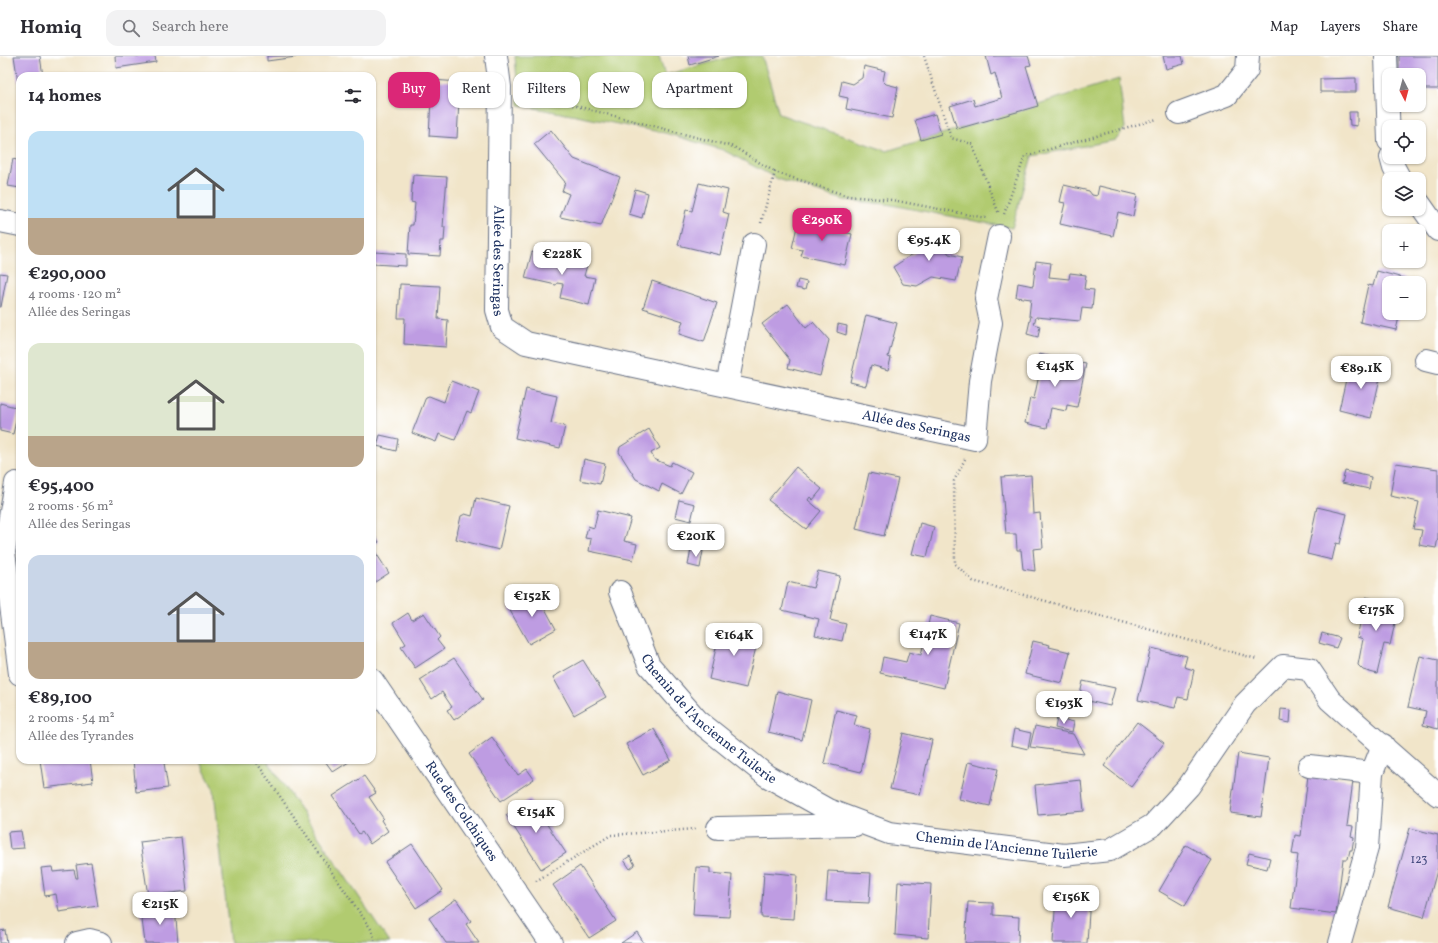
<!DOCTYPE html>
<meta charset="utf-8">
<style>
:root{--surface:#fff;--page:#f2f2f3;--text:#2b2b33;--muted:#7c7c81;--line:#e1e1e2;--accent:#db2777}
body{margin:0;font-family:Vollkorn,serif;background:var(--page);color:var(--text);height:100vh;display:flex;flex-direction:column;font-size:15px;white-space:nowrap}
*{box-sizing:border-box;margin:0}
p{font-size:13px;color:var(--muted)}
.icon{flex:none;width:22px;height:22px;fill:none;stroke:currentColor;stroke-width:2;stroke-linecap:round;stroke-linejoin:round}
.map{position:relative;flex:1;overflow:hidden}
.sheet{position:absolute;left:16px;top:16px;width:360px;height:692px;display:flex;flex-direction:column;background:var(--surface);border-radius:12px;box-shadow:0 1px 3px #0004}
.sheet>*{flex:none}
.top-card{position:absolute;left:388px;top:16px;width:380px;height:36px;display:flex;gap:8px}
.needle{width:26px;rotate:174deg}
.fabs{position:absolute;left:1382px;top:12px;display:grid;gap:8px}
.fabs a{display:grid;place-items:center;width:44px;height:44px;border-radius:8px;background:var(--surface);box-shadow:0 1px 3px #0004;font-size:20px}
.price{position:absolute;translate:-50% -34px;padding:0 9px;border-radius:8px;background:#fff;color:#222;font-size:13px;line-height:26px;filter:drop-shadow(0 1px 2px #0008)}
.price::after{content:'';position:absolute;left:50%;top:24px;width:12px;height:9px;margin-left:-6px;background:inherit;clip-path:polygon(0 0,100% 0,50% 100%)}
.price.selected{background:var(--accent);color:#fff}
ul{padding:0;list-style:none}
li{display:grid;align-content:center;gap:8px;height:212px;padding:0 12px}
li span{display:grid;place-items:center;height:124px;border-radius:12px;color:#555}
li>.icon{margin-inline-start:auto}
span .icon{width:72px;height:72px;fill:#fffc;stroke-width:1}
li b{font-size:17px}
h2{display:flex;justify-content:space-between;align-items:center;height:48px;padding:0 12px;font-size:17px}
.pill{padding:0 14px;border-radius:12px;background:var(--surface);box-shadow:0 1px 3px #0004;font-size:14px;line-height:36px}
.pill.selected{background:var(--accent);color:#fff}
header{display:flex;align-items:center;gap:24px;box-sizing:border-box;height:56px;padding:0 20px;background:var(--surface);border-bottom:1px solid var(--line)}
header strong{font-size:19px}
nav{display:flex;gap:22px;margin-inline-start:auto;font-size:14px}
.search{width:280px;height:36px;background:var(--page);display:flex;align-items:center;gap:10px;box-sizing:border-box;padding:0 14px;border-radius:12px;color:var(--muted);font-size:15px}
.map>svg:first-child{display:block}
.green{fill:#b1cb70;stroke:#667d67}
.building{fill:#be9ce2}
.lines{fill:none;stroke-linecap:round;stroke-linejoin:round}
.minor-casing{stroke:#666f83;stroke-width:24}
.path{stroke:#666f83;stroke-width:2.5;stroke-dasharray:1 3;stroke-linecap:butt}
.minor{stroke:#fff;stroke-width:22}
.labels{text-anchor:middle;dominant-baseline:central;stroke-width:3;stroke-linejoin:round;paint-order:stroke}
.number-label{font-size:12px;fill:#444a7f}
.street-label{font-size:14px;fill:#1b2f5e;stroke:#fff}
</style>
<header>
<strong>Homiq</strong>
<div class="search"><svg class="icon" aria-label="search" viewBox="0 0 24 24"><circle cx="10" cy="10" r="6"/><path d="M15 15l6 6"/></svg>Search here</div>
<nav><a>Map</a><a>Layers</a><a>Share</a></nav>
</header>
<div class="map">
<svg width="1438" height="887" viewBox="0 0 1438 887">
<rect width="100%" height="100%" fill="#fff"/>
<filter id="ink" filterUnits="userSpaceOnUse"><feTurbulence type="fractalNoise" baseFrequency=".025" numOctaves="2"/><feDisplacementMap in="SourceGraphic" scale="8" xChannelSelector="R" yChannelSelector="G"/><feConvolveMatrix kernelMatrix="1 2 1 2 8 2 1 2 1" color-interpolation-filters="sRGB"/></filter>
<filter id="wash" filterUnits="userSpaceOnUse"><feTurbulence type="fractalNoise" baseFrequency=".012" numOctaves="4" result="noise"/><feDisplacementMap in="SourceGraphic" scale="16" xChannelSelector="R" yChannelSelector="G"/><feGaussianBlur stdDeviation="0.9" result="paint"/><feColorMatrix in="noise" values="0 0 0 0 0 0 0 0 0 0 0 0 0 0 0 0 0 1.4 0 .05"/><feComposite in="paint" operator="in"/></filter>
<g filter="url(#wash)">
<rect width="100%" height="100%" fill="#f1e5c9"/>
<g class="green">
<polygon points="515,0 659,0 665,19 734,0 762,0 779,58 887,95 1119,23 1125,72 1116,84 1032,100 1012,172 886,148 844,144 778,123 723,94 665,77 519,49"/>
<polygon points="199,704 267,704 390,887 230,887 214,734"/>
</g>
<g id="blocks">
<g class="building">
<polygon points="14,0 40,0 43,20 20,20 20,26 18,26"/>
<polygon points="115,0 155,0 156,6 116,12"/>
<polygon points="267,0 296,0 296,1 267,5"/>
<polygon points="688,0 719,0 690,9"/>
<polygon points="986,0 1028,0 1031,9 1026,10 1038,50 957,73 950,50 973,43 975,50 1002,42 995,17 991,19"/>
<polygon points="1163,0 1182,0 1184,8 1166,13"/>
<polygon points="1399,0 1438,0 1438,33 1419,33 1419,19 1399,19"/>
<polygon points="864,10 885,15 883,25 886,28 898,31 892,62 846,53 848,42 839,40 842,25 853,28 862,22"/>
<polygon points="1356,22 1356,36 1320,36 1320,23"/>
<polygon points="432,24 460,26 457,82 429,80"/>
<polygon points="1349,56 1357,56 1357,70 1350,69"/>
<polygon points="935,58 941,78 921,84 915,64"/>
<polygon points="551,74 574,103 620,121 601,170 560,161 569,138 562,135 565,126 534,88"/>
<polygon points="13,103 20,105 20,132 8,130"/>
<polygon points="413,119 447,121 443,171 445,171 444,185 441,185 440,200 408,198 410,169 413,169 415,147 411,146"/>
<polygon points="699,127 728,134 723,156 729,158 720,199 678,189 686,154 692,155"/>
<polygon points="1064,129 1089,135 1092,139 1097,140 1099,130 1137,139 1133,160 1118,156 1113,180 1060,168 1065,147 1060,146"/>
<polygon points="635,133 648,137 642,162 629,158"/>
<polygon points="799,162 822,167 821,171 852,178 845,209 801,200 803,194 792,192"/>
<polygon points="921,177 947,182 945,192 949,198 962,201 956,225 933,221 917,230 903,228 893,211 916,196"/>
<polygon points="374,196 406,198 406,210 373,208"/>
<polygon points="532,196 552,201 557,198 564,200 569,204 587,209 584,220 595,222 589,249 560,242 563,228 557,227 556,229 525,222"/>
<polygon points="1036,205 1051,207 1049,221 1069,223 1070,217 1086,219 1084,233 1094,234 1092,253 1082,252 1080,265 1036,261 1034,268 1040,270 1038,281 1027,278 1031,260 1029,260 1031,243 1016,241 1018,227 1033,230"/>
<polygon points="1377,215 1407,223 1406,227 1389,227 1389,257 1400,257 1396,274 1360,266 1368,229 1373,230"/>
<polygon points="0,217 7,218 1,251 0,251"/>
<polygon points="798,224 807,226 805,234 796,232"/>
<polygon points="652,225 717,247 704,286 679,278 683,265 643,252"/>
<polygon points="400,228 440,230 438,263 448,264 446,291 404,288 405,262 398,262"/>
<polygon points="788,248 806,272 813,266 829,284 820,320 788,312 790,304 762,268"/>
<polygon points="866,259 897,267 888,301 891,302 888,314 871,309 866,330 850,326"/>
<polygon points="838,268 847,270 846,279 837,276"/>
<polygon points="1039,298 1086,308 1077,351 1067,349 1066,355 1051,352 1047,372 1025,367 1030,342 1034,343 1040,314 1036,313"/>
<polygon points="1350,306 1382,313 1371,362 1339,354"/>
<polygon points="451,325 479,336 471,357 467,355 455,384 439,378 436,386 412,377 426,341 429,340 444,346"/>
<polygon points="526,333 557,340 551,367 565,370 560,392 515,382"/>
<polygon points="0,347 19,352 13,378 0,375"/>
<polygon points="649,373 660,392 651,397 654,403 670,410 672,406 692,416 681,438 662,428 659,435 636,423 619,396 620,391"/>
<polygon points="380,379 398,383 396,395 377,390"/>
<polygon points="584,403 605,408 600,428 580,424"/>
<polygon points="1396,407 1438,413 1438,482 1436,492 1419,489 1422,474 1413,473 1419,446 1390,440"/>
<polygon points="796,411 822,433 813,444 810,441 808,444 821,455 806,473 768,444"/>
<polygon points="1345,415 1371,421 1369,433 1342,427"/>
<polygon points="869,417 898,423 884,480 856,473"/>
<polygon points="1031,419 1033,458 1040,457 1043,492 1033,493 1035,515 1023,513 1021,494 1017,494 1016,478 1006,478 1001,421"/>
<polygon points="476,442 509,450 499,494 456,483 461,460 465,458 472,460"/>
<polygon points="679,444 695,448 691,465 675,461"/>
<polygon points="1317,451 1347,458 1340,488 1336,487 1332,504 1307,498"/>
<polygon points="598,454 631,462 624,485 637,488 633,504 589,495 591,483 585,482 588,470 594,472"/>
<polygon points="920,467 934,471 927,501 912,498"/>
<polygon points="372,476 379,486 372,490"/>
<polygon points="372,491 389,517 372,528"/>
<polygon points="691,493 703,495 700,512 688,509"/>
<polygon points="818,515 840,520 830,564 846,568 842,585 815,579 819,563 782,554 788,526 813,532"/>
<polygon points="536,536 556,573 529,588 508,551"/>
<polygon points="1366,541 1399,549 1390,589 1384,588 1377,618 1363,614 1358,609 1363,583 1357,581"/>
<polygon points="408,557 412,564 424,557 440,581 437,584 444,593 415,612 401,591 406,588 393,567"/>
<polygon points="930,560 959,567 944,632 880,617 883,601 906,606 909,596 921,599"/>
<polygon points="721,570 759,579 746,632 709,623"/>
<polygon points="1322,577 1340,582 1336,592 1319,587"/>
<polygon points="1033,585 1050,589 1049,591 1070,596 1062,627 1025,618"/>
<polygon points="1151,592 1187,600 1184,611 1194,614 1188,643 1178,641 1175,652 1138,644"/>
<polygon points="1420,600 1438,604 1438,673 1423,669 1426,655 1408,651"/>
<polygon points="454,602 483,644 454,664 447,654 452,651 442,636 432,643 420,624"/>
<polygon points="583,604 606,641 574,659 553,621"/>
<polygon points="1083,625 1115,632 1110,650 1079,643"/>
<polygon points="777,635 811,644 802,684 768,676"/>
<polygon points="1281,653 1291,654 1290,667 1280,665"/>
<polygon points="836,654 857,659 854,669 870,673 861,716 824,707"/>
<polygon points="1057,662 1074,666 1072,676 1055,672"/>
<polygon points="1137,666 1164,687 1131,731 1104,710"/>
<polygon points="1035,670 1073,678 1084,698 1030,691"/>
<polygon points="654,673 671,704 643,719 626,688"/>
<polygon points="1014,673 1031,677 1028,693 1011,689"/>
<polygon points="903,677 932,684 920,739 890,733"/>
<polygon points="492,681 518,719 527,713 534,723 501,745 469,698"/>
<polygon points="1238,697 1269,702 1261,761 1230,757"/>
<polygon points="40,704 90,704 93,726 44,732"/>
<polygon points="133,704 168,704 168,707 164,707 168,732 136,736"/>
<polygon points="327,704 352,704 333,716 325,705"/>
<polygon points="968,706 998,713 990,750 959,743"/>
<polygon points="1308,719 1353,725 1347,770 1353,771 1351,780 1354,781 1352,794 1350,794 1348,803 1343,803 1336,858 1291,852 1298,799 1292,798 1295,779 1301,780"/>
<polygon points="364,720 376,737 369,741 383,762 381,764 388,775 370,788 362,776 359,778 333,740"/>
<polygon points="1081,724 1084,755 1038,759 1035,729"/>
<polygon points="530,743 566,797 541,813 506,759"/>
<polygon points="1410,772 1438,779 1438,811 1424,861 1388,851"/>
<polygon points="21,775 24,792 10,793 8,776"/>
<polygon points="181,781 187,835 148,840 140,786"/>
<polygon points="412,788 443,834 416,852 385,806"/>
<polygon points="1186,789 1212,804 1185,850 1159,835"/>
<polygon points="1249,797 1270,802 1267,813 1246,808"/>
<polygon points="630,800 635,809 630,813 624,804"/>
<polygon points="91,807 98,850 59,856 56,838 45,840 41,812 52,811 53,816 74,814 76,822 78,822 76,809"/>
<polygon points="580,810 616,865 589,882 553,829"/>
<polygon points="696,811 710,812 710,817 732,819 729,861 693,859"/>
<polygon points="828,815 871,817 869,847 826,845"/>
<polygon points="764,816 797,819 794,863 761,861"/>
<polygon points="898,826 931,828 928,882 895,879"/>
<polygon points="1056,838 1090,841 1087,887 1053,887"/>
<polygon points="456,843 471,865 466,868 479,887 446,887 429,862"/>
<polygon points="968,846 993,847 993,859 1019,861 1018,887 965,887"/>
<polygon points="175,851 178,887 145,887 141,856"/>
<polygon points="5,874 7,887 0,887 0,875"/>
<polygon points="637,876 644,887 621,887"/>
</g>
</g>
</g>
<g filter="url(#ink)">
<use href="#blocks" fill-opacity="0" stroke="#666f83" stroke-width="1"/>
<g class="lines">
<g class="minor-casing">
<g id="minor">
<path id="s1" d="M496,0L500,31L497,254L502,271L526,287L975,383L980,325L991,267L986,243L999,180"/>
<polyline points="1386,0 1389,85"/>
<polyline points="1179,57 1227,39 1247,14 1248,0"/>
<polyline points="1391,101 1394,112 1400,123"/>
<polyline points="1419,147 1438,174"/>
<polyline points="0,165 20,169"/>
<polyline points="1426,304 1438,307"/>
<polyline points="727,330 754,188"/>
<polyline points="16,427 4,496 20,618"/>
<path id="s2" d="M620,536L649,609L697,664L767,720L828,754L889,777L1064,799L1110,794L1153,769L1189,730L1245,648L1283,610L1309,613L1330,644L1438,739"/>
<path id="s3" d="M372,624L551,887"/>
<polyline points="1309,710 1372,717"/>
<polyline points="718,772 855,769"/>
<polyline points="77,887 90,884 101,887"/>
<polyline points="1340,887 1367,792 1372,717 1383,689"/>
</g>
</g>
<g class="path">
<polyline points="924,0 951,82 972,88 999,158"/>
<polyline points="522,36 734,91 775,116"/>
<polyline points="1004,158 1025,100 1157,63"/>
<polyline points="761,167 775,116 848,140 892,144 986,162"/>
<polyline points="965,403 954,425 955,508 973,525 1257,603"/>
<polyline points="255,704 371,873 376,887"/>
<polyline points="536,825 611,779 696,773"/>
</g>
<use href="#minor" class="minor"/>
</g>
</g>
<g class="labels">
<g class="number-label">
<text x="1419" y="804">123</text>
</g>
<g class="street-label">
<text stroke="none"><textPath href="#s1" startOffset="205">Allée des Seringas</textPath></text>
<text stroke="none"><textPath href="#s1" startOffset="700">Allée des Seringas</textPath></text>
<text stroke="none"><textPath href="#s2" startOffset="159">Chemin de l'Ancienne Tuilerie</textPath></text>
<text stroke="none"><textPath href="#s3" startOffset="159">Rue des Colchiques</textPath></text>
<text stroke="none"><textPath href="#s2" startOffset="495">Chemin de l'Ancienne Tuilerie</textPath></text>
</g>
</g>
</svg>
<div class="fabs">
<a><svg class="needle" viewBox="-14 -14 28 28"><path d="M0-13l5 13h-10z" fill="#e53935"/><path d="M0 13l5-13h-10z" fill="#7c7c81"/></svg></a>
<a><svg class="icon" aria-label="locate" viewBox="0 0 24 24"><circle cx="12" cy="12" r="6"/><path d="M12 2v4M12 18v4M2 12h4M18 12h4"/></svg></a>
<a><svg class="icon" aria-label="layers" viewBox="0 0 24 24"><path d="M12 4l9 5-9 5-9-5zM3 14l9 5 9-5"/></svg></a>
<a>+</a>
<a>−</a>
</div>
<b class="price selected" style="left:822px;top:186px">€290K</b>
<b class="price" style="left:929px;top:206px">€95.4K</b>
<b class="price" style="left:562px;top:220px">€228K</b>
<b class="price" style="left:1055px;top:332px">€145K</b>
<b class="price" style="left:1361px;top:334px">€89.1K</b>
<b class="price" style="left:696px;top:502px">€201K</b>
<b class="price" style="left:532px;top:562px">€152K</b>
<b class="price" style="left:1376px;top:576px">€175K</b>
<b class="price" style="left:928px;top:600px">€147K</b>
<b class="price" style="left:734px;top:601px">€164K</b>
<b class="price" style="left:1064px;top:669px">€193K</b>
<b class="price" style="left:536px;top:778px">€154K</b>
<b class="price" style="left:1071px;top:863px">€156K</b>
<b class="price" style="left:160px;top:870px">€215K</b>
<div class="top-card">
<a class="pill selected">Buy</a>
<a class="pill">Rent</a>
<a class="pill">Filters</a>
<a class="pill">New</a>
<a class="pill">Apartment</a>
</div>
<section class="sheet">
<h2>14 homes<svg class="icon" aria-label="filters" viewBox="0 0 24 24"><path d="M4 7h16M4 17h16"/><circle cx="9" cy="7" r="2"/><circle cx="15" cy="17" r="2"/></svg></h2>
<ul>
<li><span style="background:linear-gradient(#bfe0f5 70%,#b9a48a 0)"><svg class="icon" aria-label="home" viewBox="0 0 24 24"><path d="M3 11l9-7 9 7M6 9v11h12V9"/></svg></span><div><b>€290,000</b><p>4 rooms · 120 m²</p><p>Allée des Seringas</p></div></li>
<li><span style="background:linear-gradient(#dfe7d0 75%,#b9a48a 0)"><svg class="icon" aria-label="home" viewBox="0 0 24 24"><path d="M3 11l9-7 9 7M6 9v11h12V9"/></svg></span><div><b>€95,400</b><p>2 rooms · 56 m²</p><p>Allée des Seringas</p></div></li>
<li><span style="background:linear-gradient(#c9d6e8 70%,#b9a48a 0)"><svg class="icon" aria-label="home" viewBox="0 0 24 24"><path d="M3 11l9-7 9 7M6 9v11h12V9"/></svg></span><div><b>€89,100</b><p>2 rooms · 54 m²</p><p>Allée des Tyrandes</p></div></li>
</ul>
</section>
</div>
